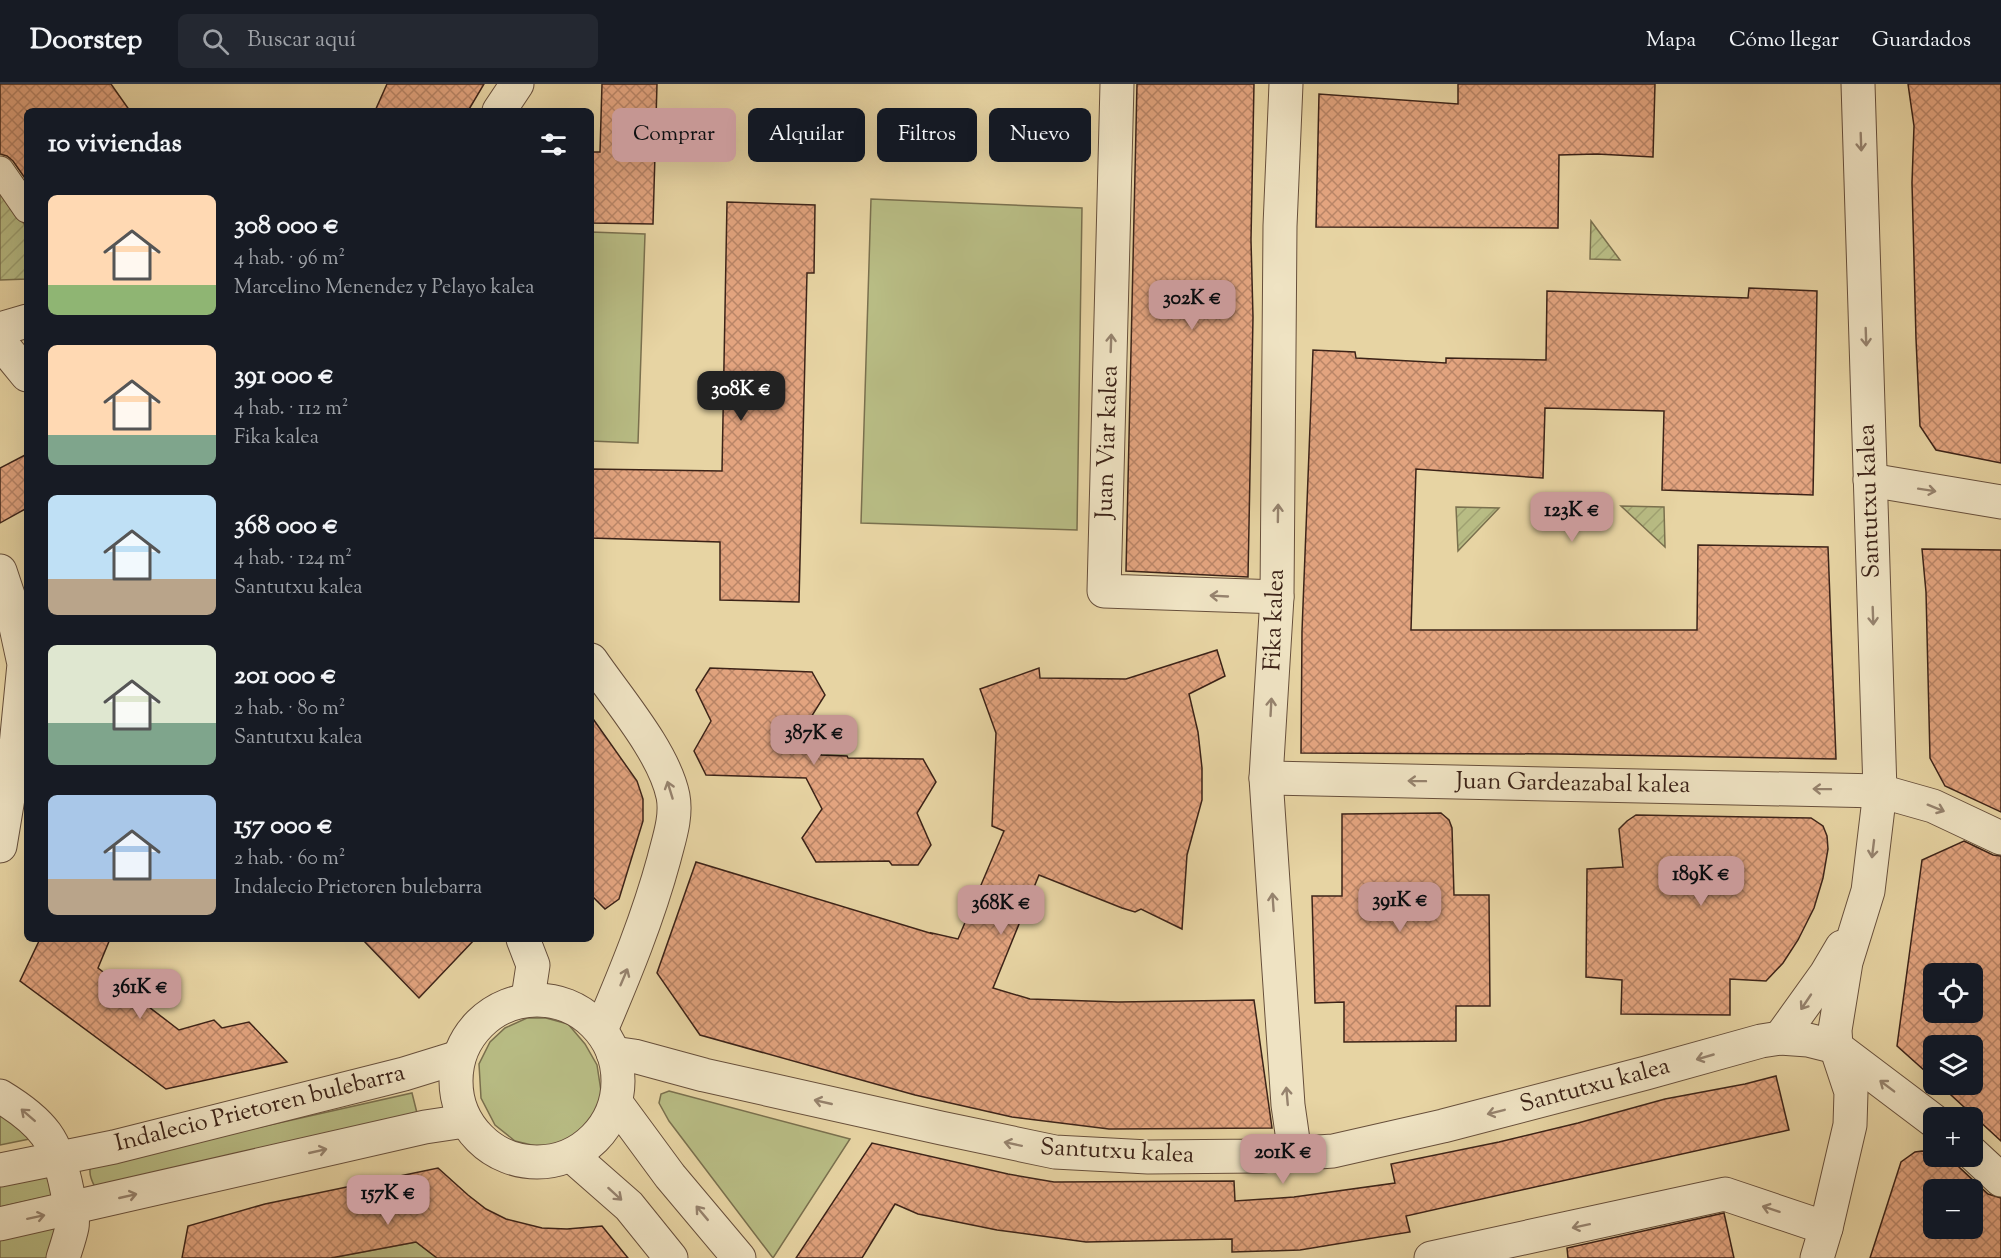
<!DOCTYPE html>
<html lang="es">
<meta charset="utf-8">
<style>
:root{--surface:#171b24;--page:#242831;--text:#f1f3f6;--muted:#9ea1a6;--line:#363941;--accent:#c59692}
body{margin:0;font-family:"Sorts Mill Goudy",serif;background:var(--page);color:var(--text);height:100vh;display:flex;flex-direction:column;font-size:22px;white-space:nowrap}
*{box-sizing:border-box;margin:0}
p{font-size:20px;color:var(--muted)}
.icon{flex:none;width:33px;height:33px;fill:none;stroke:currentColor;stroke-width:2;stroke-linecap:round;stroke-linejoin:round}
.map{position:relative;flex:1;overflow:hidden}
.sheet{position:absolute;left:24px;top:24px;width:570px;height:834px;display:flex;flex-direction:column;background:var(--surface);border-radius:9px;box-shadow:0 6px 24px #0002}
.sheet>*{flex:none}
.banner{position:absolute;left:612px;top:24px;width:570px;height:54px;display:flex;gap:12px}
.tools{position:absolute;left:1923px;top:879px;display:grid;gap:12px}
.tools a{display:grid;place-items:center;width:60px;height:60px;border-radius:9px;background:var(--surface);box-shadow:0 6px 24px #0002;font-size:30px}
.price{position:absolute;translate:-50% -51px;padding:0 14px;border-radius:12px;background:var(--accent);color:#111;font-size:20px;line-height:39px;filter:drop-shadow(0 2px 3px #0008)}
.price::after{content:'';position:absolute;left:50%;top:36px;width:18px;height:14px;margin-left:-9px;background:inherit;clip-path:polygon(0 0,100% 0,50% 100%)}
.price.current{background:#222;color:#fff}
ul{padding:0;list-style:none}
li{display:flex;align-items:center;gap:18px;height:150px;padding:0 24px}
li span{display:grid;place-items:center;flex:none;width:168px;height:120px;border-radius:9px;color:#555}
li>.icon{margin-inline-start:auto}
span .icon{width:72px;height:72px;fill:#fffc;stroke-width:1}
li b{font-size:26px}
h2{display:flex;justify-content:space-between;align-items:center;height:72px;padding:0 24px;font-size:26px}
.chip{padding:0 21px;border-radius:9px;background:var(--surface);box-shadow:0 6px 24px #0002;font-size:21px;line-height:54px}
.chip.current{background:var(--accent);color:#111}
header{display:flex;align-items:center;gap:36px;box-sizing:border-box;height:84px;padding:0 30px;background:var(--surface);border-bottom:2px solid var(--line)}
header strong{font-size:28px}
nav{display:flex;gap:33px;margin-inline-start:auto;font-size:21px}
.search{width:420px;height:54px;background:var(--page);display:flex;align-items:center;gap:15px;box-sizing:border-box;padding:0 21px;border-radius:9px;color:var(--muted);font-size:22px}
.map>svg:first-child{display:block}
.green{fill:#b8bc84;stroke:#7a704e;stroke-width:1.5}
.garden{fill:url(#garden-furrows);stroke:#7a704e;stroke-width:1.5}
.building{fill:url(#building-cross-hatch);stroke:#3c2318;stroke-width:1.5;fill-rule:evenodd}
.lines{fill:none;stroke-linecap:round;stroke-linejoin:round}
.pedestrian-casing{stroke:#674f3b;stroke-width:29}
.minor-casing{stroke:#674f3b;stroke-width:35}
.tertiary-casing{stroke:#674f3b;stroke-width:35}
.pedestrian{stroke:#efe3c3;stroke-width:27}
.minor{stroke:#efe3c3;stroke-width:33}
.tertiary{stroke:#efe3c3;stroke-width:33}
.oneway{stroke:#96836e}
.labels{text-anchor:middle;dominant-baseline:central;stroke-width:4.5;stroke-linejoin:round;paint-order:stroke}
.street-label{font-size:24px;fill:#3c2318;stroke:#efe3c3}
</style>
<header>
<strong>Doorstep</strong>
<div class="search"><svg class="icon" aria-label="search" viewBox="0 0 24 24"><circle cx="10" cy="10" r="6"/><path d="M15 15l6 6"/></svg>Buscar aquí</div>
<nav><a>Mapa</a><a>Cómo llegar</a><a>Guardados</a></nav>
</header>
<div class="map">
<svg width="2001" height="1174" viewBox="0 0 2001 1174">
<defs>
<pattern id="garden-furrows" width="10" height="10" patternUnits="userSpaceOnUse" patternTransform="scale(1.5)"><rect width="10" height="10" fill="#b8bc84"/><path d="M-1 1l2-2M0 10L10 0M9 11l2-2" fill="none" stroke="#9fa171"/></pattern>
<pattern id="building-cross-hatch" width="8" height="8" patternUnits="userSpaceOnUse" patternTransform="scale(1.5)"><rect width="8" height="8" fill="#e3a47f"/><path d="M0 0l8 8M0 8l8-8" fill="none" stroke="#b98567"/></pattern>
</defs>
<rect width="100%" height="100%" fill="#e7d4a3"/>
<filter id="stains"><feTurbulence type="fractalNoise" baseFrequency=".00333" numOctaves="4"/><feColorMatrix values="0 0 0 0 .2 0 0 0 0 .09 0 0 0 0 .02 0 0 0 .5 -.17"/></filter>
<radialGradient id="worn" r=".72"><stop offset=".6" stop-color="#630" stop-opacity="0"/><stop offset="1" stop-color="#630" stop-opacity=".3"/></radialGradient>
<g class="green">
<polygon points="871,115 1082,124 1077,446 861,439"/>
<polygon points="591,148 645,150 638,359 591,357"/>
<polygon points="527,934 546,934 568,940 585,960 597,981 601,1007 598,1029 588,1044 563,1061 540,1063 515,1057 495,1041 481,1014 479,980 490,958 505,944"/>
<polygon points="669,1007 850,1055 773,1174 669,1037 659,1019 661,1010"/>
<path d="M412,1009L418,1033L95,1103C91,1096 88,1089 91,1081Z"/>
<polygon points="0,1026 39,1053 0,1061"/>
<polygon points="53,1091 58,1110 0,1123 0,1101"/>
<polygon points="57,1139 52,1164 46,1174 0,1174 0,1153"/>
<polygon points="416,1158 437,1174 331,1174"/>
</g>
<g class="garden">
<polygon points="0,106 27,144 27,195 0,196"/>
<polygon points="1591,137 1620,176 1590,175"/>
<polygon points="1621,422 1664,423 1665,463"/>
<polygon points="1456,423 1499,424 1458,467"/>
</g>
<g class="building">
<polygon points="0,0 111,0 130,27 27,27 27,97 13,77 7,72 0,70"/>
<polygon points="387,0 484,0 468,27 375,27"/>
<polygon points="602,0 657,0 653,140 591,139 591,68 600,68"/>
<polygon points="1137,0 1254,0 1251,156 1253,233 1248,493 1126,487"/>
<polygon points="1458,0 1655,0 1653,73 1597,70 1559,71 1558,144 1316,143 1319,10 1458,20"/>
<polygon points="1908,0 2001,0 2001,379 1936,366 1920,342 1916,255 1912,99 1914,42"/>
<polygon points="727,118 815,121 814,189 807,189 799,518 720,516 720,458 591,454 591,385 722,387"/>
<polygon points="1749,204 1817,207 1813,411 1662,406 1664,327 1545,324 1543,394 1416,385 1411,546 1697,546 1698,461 1828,463 1836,675 1557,670 1301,669 1302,547 1313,266 1355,268 1356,274 1446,279 1446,274 1546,276 1547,207 1748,214"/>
<polygon points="27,370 27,424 0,439 0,384"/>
<polygon points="1922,465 2001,466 2001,728 1945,702 1930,674 1926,508"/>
<polygon points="1217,566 1225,592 1189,610 1198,648 1202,684 1202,716 1187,771 1182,845 1141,825 1135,828 1122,824 1039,791 993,904 1030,915 1118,918 1254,916 1272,1044 1109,1045 1012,1033 915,1011 700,951 657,889 696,778 933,850 932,849 958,855 1004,747 992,742 996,649 980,605 1039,584 1040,594 1126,595"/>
<polygon points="710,584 812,588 825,611 806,641 821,671 847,672 848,674 923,675 936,698 917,729 931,761 918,781 892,781 889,777 816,778 802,754 822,725 806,694 706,691 694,667 711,637 696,606"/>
<polygon points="591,632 637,697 643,715 643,737 619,815 605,825 591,811"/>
<polygon points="1441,729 1449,736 1452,744 1454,811 1489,811 1490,922 1456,922 1456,957 1344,958 1344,918 1315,919 1312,812 1342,812 1342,730"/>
<polygon points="1636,731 1811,734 1823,742 1827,752 1828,765 1823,794 1814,824 1798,856 1783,879 1766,897 1730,895 1730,931 1621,930 1622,896 1586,893 1587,785 1623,783 1619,745 1627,737"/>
<path d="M1964,757L1993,771L2001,772V1057L1939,1000H1972V962H1934V995L1897,962L1922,776ZM1934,890H1972V928H1934Z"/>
<polygon points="40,855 110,855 98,884 179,946 214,936 222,944 249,938 287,978 166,1005 20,897"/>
<polygon points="362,855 475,855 419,914"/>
<polygon points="1776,992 1789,1046 1406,1132 1410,1148 1300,1166 1232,1168 1232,1155 1086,1158 997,1146 918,1130 895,1120 862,1174 796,1174 872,1059 1008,1090 1054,1098 1234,1097 1235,1117 1294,1113 1395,1099 1391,1080 1499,1058 1578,1039 1665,1015 1745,1000"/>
<path d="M1922,1067L1934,1069V1072L1954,1073L1959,1083L1988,1110L2001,1114V1174H1870L1901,1078L1915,1068ZM1934,1106H1972V1144H1934Z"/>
<polygon points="438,1084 468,1111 486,1125 506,1135 542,1144 567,1145 602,1142 628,1174 437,1174 416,1158 331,1174 182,1174 188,1142 265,1120"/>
<polygon points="1724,1129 1734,1174 1568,1174 1567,1164"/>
</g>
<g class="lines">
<g class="pedestrian-casing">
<polyline id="pedestrian" points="0,86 27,125"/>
</g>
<g class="minor-casing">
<g id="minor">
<polyline points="1117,0 1104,507 1277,513"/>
<polyline points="1286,0 1280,142 1277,513 1266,694 1288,1021 1295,1070"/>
<polyline points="499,27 517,0"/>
<polyline points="0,245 27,237"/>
<polyline points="0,258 27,291"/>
<polyline points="1870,396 2001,418"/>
<polyline points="0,487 11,520 24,580 15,672 0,762"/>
<path d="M591,576C617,614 664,668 673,712C677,733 669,755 664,775C648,834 625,890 601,946"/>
<polyline points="1266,694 1880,707 1933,722 2001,754"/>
<polyline points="523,855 533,881 528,914"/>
<circle cx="537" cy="997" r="81"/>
<polyline points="613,969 634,972 704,991 941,1044 1055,1068 1148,1073 1261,1072 1333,1067 1443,1042 1646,989 1761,957 1780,954 1808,956 1836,963 1934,1037"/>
<path d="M0,1012C43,1038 57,1056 67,1106C69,1118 74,1131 72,1143C70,1153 66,1164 63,1174"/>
<polyline points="617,1020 670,1092 739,1174"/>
<polyline points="1972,1069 2001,1096"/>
<polyline points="572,1072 629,1122 671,1174"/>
<polyline points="0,1086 114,1063 404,990 459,973"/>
<polyline points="0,1140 425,1043 465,1037"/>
<polyline points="1431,1174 1725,1110 1826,1144"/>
</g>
</g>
<g class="tertiary-casing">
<g id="tertiary">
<polyline points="1780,954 1826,890 1842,863"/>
<polyline points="1817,1174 1826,1144 1850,1041 1851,1008 1836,963 1835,946 1846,878 1868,807 1880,707 1858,0"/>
</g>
</g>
<use href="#pedestrian" class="pedestrian"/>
<use href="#minor" class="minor"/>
<use href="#tertiary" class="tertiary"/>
</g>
<defs><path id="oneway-shaft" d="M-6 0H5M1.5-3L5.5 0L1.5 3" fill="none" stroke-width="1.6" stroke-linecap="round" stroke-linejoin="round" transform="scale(1.5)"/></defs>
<g class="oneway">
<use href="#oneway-shaft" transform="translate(1861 58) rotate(88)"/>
<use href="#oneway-shaft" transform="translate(1866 253) rotate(88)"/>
<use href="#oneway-shaft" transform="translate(1111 259) rotate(-88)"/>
<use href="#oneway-shaft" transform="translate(1927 406) rotate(9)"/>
<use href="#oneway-shaft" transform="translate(1278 429) rotate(-89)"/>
<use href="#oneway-shaft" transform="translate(1219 512) rotate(-177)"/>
<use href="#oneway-shaft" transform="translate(1873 532) rotate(88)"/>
<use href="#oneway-shaft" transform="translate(1271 623) rotate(-87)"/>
<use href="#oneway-shaft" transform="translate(1417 697) rotate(-179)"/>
<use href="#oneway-shaft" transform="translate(1822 705) rotate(-179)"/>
<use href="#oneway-shaft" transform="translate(670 706) rotate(-107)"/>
<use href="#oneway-shaft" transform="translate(1936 724) rotate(22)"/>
<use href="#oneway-shaft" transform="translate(1873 765) rotate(97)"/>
<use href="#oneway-shaft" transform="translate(1273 818) rotate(-94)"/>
<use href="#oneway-shaft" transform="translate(624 893) rotate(-67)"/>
<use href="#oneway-shaft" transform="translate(1806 918) rotate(124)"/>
<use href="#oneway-shaft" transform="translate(1705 973) rotate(164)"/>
<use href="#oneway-shaft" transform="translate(1887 1002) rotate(-143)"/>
<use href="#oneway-shaft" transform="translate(1287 1012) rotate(-95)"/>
<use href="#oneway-shaft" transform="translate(823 1018) rotate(-167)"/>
<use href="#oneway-shaft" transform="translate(1496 1028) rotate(166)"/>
<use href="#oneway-shaft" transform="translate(28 1031) rotate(-139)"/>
<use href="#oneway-shaft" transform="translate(1013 1060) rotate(-168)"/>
<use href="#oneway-shaft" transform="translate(318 1067) rotate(-13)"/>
<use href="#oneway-shaft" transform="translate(615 1110) rotate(42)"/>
<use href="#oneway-shaft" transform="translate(128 1112) rotate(-13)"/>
<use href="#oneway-shaft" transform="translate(1771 1125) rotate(-162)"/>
<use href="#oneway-shaft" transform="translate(702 1129) rotate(-130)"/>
<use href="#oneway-shaft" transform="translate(36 1133) rotate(-12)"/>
<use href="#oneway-shaft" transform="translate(1581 1142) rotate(168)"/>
</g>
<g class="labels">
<g class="street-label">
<text transform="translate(1108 358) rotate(-88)">Juan Viar kalea</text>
<text transform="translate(1870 417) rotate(-92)">Santutxu kalea</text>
<text transform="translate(1275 536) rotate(-88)">Fika kalea</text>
<text transform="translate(1573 700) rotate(1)">Juan Gardeazabal kalea</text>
<text transform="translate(1595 1002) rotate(-15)">Santutxu kalea</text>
<text transform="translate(260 1025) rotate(-14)">Indalecio Prietoren bulebarra</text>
<text transform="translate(1117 1068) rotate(3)">Santutxu kalea</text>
</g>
</g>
<rect width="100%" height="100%" filter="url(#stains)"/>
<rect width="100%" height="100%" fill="url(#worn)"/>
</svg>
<div class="tools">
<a><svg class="icon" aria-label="locate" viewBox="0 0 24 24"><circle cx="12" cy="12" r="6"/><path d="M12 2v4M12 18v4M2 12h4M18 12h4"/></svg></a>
<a><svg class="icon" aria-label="layers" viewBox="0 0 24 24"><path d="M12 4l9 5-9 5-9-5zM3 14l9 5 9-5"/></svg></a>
<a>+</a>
<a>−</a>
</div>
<b class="price" style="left:1192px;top:247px">302K €</b>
<b class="price current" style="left:741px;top:338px">308K €</b>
<b class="price" style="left:1572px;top:459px">123K €</b>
<b class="price" style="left:814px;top:682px">387K €</b>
<b class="price" style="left:1701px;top:823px">189K €</b>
<b class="price" style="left:1400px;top:849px">391K €</b>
<b class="price" style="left:1001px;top:852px">368K €</b>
<b class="price" style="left:140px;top:936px">361K €</b>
<b class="price" style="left:1283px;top:1101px">201K €</b>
<b class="price" style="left:388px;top:1142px">157K €</b>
<div class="banner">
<a class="chip current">Comprar</a>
<a class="chip">Alquilar</a>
<a class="chip">Filtros</a>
<a class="chip">Nuevo</a>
</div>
<section class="sheet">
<h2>10 viviendas<svg class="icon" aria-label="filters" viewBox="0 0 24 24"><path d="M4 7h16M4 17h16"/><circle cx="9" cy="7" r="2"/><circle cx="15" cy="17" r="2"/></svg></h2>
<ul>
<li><span style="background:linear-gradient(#ffd9b3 75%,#8fb573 0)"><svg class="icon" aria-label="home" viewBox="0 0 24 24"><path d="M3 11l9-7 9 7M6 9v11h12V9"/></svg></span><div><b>308 000 €</b><p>4 hab. · 96 m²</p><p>Marcelino Menendez y Pelayo kalea</p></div></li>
<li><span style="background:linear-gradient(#ffd9b3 75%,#7fa58c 0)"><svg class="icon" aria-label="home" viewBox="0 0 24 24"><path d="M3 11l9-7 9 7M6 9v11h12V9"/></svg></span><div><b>391 000 €</b><p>4 hab. · 112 m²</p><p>Fika kalea</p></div></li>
<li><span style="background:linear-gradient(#bfe0f5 70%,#b9a48a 0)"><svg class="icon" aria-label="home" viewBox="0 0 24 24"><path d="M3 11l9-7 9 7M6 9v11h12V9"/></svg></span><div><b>368 000 €</b><p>4 hab. · 124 m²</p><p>Santutxu kalea</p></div></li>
<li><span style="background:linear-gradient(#dfe7d0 65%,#7fa58c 0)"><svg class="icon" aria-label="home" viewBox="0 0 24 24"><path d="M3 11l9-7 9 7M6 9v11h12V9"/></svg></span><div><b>201 000 €</b><p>2 hab. · 80 m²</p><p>Santutxu kalea</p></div></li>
<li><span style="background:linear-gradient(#a9c7e8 70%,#b9a48a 0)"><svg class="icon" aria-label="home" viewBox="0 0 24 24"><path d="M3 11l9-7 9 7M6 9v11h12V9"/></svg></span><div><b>157 000 €</b><p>2 hab. · 60 m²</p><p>Indalecio Prietoren bulebarra</p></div></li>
</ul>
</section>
</div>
